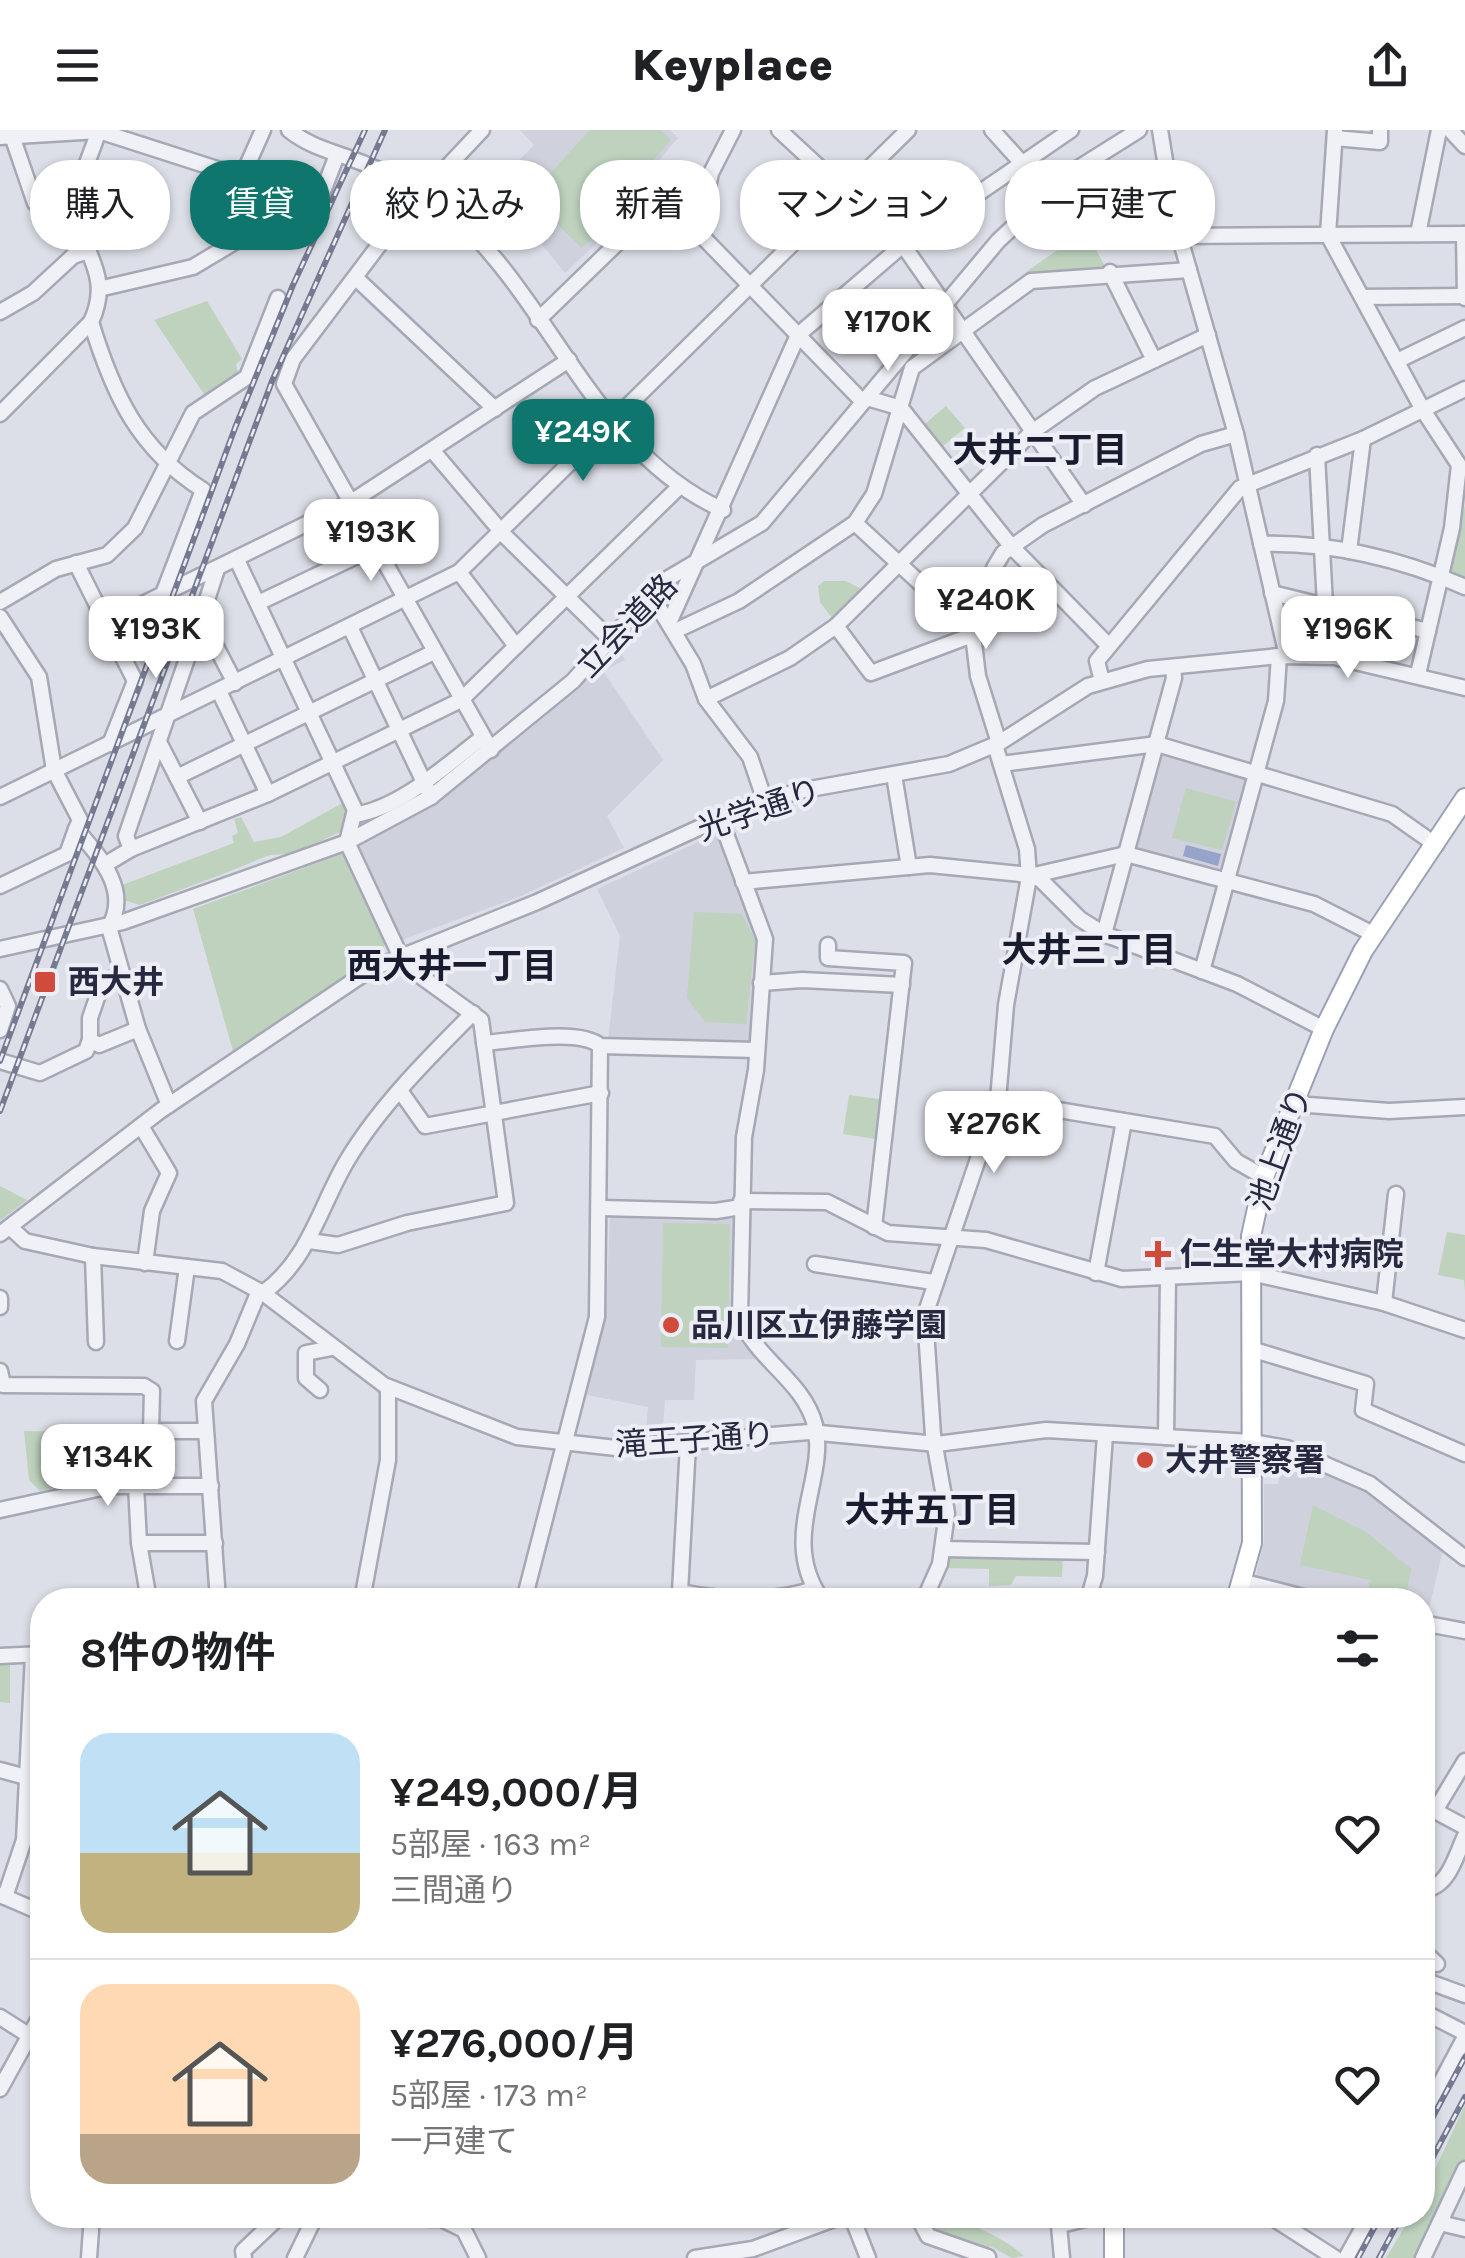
<!DOCTYPE html>
<html lang="ja">
<meta charset="utf-8">
<style>
:root{--surface:#fff;--page:#f2f2f2;--text:#202124;--muted:#757577;--line:#e0e0e0;--accent:#0f766e}
body{margin:0;font-family:Karla,"Noto Sans JP",sans-serif;background:var(--page);color:var(--text);height:100vh;display:flex;flex-direction:column;font-size:38px;white-space:nowrap}
*{box-sizing:border-box;margin:0}
p{font-size:32px;color:var(--muted)}
.icon{flex:none;width:55px;height:55px;fill:none;stroke:currentColor;stroke-width:2;stroke-linecap:round;stroke-linejoin:round}
.map{position:relative;flex:1;overflow:hidden}
.side{position:absolute;left:30px;top:1458px;width:1405px;height:640px;display:flex;flex-direction:column;background:var(--surface);border-radius:40px;box-shadow:0 2px 8px #0004}
.side>*{flex:none}
.top-card{position:absolute;left:30px;top:30px;width:1405px;height:90px;display:flex;gap:20px}
.price{position:absolute;translate:-50% -85px;padding:0 22px;border-radius:20px;background:#fff;color:#222;font-size:32px;line-height:65px;filter:drop-shadow(0 2px 5px #0008)}
.price::after{content:'';position:absolute;left:50%;top:60px;width:30px;height:22px;margin-left:-15px;background:inherit;clip-path:polygon(0 0,100% 0,50% 100%)}
.price.current{background:var(--accent);color:#fff}
ul{padding:0;list-style:none}
li{display:flex;align-items:center;gap:30px;height:250px;padding:0 50px}
li+li{border-top:2px solid var(--line)}
li span{display:grid;place-items:center;flex:none;width:280px;height:200px;border-radius:30px;color:#555}
li>.icon{margin-inline-start:auto}
span .icon{width:120px;height:120px;fill:#fffc;stroke-width:1}
li b{font-size:42px}
h2{display:flex;justify-content:space-between;align-items:center;height:120px;padding:0 50px;font-size:42px}
.chip{padding:0 35px;border-radius:40px;background:var(--surface);box-shadow:0 2px 8px #0004;font-size:35px;line-height:90px}
.chip.current{background:var(--accent);color:#fff}
header{display:flex;justify-content:space-between;align-items:center;height:130px;padding:0 50px;background:var(--surface);font-size:45px;font-weight:800}
.map>svg:first-child{display:block}
.built{fill:#cfd1dd}
.green{fill:#bed2be}
.water{fill:#97a3c9}
.lines{fill:none;stroke-linecap:round;stroke-linejoin:round}
.minor-casing{stroke:#a6a8b5;stroke-width:19}
.major-casing{stroke:#9ca0b4;stroke-width:22}
.minor{stroke:#f0f1f6;stroke-width:14}
.major{stroke:#fff;stroke-width:18}
.rail-casing{stroke:#767a91;stroke-width:6}
.rail{stroke:#edeef5;stroke-width:2.5;stroke-dasharray:8;stroke-linecap:butt}
.poi-dot{fill:#d14b3d;stroke:#edeef5;stroke-width:4}
.labels{text-anchor:middle;dominant-baseline:central;stroke-width:8;stroke-linejoin:round;paint-order:stroke}
.street-label{font-size:32px;fill:#26293f;stroke:#edeef5}
.poi-label{font-size:32px;font-weight:bold;fill:#26293f;stroke:#edeef5;text-anchor:start}
.neighbourhood-label{font-size:35px;font-weight:bold;fill:#191b2f;stroke:#edeef5}
</style>
<header><svg class="icon" aria-label="menu" viewBox="0 0 24 24"><path d="M4 6h16M4 12h16M4 18h16"/></svg>Keyplace<svg class="icon" aria-label="share" viewBox="0 0 24 24"><path d="M12 15V3M7 8l5-5 5 5M5 13v7h14v-7"/></svg></header>
<div class="map">
<svg width="1465" height="2128" viewBox="0 0 1465 2128">
<rect width="100%" height="100%" fill="#dddfe8"/>
<g class="built">
<polygon points="520,0 670,0 678,8 639,54 637,75 565,143 527,96 535,85 524,73 529,67 510,39 534,15"/>
<polygon points="616,514 625,530 603,541 663,630 607,686 624,718 519,767 399,811 355,714 460,651 546,583"/>
<polygon points="1164,620 1246,643 1249,649 1224,744 1132,722"/>
<polygon points="713,705 719,708 761,810 751,911 608,910 620,806 597,759"/>
<polygon points="610,1087 692,1091 734,1088 734,1177 760,1229 696,1230 694,1270 665,1270 662,1310 645,1311 648,1277 587,1265 606,1181"/>
<polygon points="1284,1324 1360,1355 1443,1420 1426,1491 1422,1470 1337,1470 1255,1449 1264,1412 1264,1354 1278,1354"/>
</g>
<g class="green">
<polygon points="590,0 661,0 671,10 622,66 623,78 582,118 536,74 537,58"/>
<polygon points="1072,110 1079,117 1092,112 1107,140 1031,149 1026,142"/>
<polygon points="207,171 242,229 236,234 238,244 206,267 154,190"/>
<polygon points="946,276 965,298 937,321 919,299"/>
<polygon points="1465,375 1465,453 1448,441"/>
<polygon points="824,451 846,451 865,461 835,492 820,472 818,456"/>
<polygon points="1186,658 1236,672 1222,720 1172,708"/>
<path d="M346,671L345,700C328,707 313,715 296,722C285,726 274,723 264,727C223,745 182,759 140,775L123,770L122,755L234,713L232,706L238,703L234,689L241,687L254,712L281,707Z"/>
<polygon points="347,722 386,807 383,821 233,921 193,779"/>
<polygon points="694,782 742,784 755,810 746,894 705,892 687,868"/>
<polygon points="849,965 887,970 882,1010 843,1004"/>
<polygon points="0,1056 27,1070 0,1091"/>
<polygon points="663,1093 730,1094 728,1218 661,1217"/>
<polygon points="1447,1102 1465,1105 1465,1161 1464,1150 1438,1145"/>
<polygon points="24,1301 99,1302 105,1309 104,1347 40,1361 29,1350"/>
<polygon points="1313,1375 1366,1402 1411,1439 1407,1461 1397,1459 1393,1470 1367,1464 1371,1450 1300,1435"/>
<polygon points="950,1421 1063,1424 1062,1447 1016,1446 1011,1455 989,1456 989,1439 945,1438"/>
<polygon points="0,1529 10,1529 10,1573 0,1572"/>
<polygon points="1465,1975 1465,2030 1420,2128 1386,2128 1412,2085 1422,2085 1423,2065"/>
<path d="M924,2085C954,2085 1002,2105 1024,2126L1012,2128L990,2116L985,2122L931,2100Z"/>
</g>
<polygon class="water" points="1186,715 1221,724 1218,736 1183,726"/>
<g class="lines">
<g class="minor-casing">
<g id="minor">
<polyline points="10,0 35,73 78,66"/>
<path d="M289,0C311,18 339,23 365,34C397,47 433,65 458,89C554,178 597,323 723,380"/>
<polyline points="482,0 401,86 293,229 284,254 491,620"/>
<polyline points="779,0 903,115 1084,375"/>
<polyline points="992,0 1049,63"/>
<polyline points="1160,0 1175,91 1236,304 1287,526"/>
<polyline points="1335,0 1328,105 1423,280 1459,335 1452,398 1418,544"/>
<polyline points="1450,0 1465,16"/>
<polyline points="0,7 99,1 242,47 263,0"/>
<polyline points="1335,8 1380,12 1380,0"/>
<polyline points="242,47 258,98"/>
<polyline points="699,103 863,272"/>
<polyline points="1418,104 1439,0"/>
<polyline points="1464,104 1465,168"/>
<polyline points="1179,106 1465,104"/>
<polyline points="1110,142 1154,230"/>
<polyline points="357,149 495,279"/>
<polyline points="103,158 193,137 258,98 315,82 337,25"/>
<polyline points="1362,167 1465,166"/>
<polyline points="0,182 33,163 73,126 88,121"/>
<polyline points="538,190 637,94 699,103 711,43 733,0"/>
<path d="M91,192C113,264 138,319 203,360L163,464"/>
<polyline points="1397,231 1465,198"/>
<polyline points="867,268 901,278 1011,416 1109,516"/>
<path d="M0,284L91,192C116,138 72,117 77,69C80,47 92,22 99,0"/>
<polyline points="432,320 505,406 611,510"/>
<polyline points="1317,325 1325,475"/>
<path d="M1261,414C1330,412 1402,429 1465,457"/>
<polyline points="1349,421 1363,309"/>
<polyline points="237,430 355,680 347,712 404,834 481,890 506,1073 407,1093 338,1115 309,1111"/>
<polyline points="76,433 135,551 110,614"/>
<polyline points="217,439 201,488 235,553"/>
<polyline points="459,442 516,516"/>
<polyline points="650,463 693,534 706,569 750,627 765,671"/>
<polyline points="1272,463 1428,501"/>
<polyline points="0,472 56,439 107,425 135,398 193,283 247,247 278,168"/>
<polyline points="258,473 376,417"/>
<path d="M0,487L39,547L54,640L80,690L76,699C99,726 131,760 109,797L138,899L169,975"/>
<polyline points="106,492 351,372 569,230"/>
<polyline points="669,493 798,205 903,115 1071,0"/>
<polyline points="836,496 871,543 975,504 855,393"/>
<polyline points="350,497 431,667"/>
<polyline points="675,501 739,471 855,393 874,364 912,238 1031,151 1189,140"/>
<polyline points="1102,551 1097,531 1240,358 1363,309 1465,259"/>
<polyline points="219,561 268,664"/>
<polyline points="706,569 790,528 836,496 1032,302 1095,258 1208,205"/>
<polyline points="159,612 200,692"/>
<polyline points="999,613 978,546 974,513 975,504 995,468 994,438 1003,423 1043,395 1201,314 1236,304"/>
<polyline points="1001,634 1157,614 1392,684 1436,715"/>
<polyline points="894,645 909,737"/>
<polyline points="177,647 434,522"/>
<polyline points="0,667 459,442 908,0"/>
<path d="M354,685C401,678 446,635 483,607"/>
<path d="M720,688L765,809L756,940L744,1007L740,1186C753,1228 803,1249 815,1295C828,1349 778,1408 822,1470"/>
<polyline points="131,719 268,664 461,570 678,358"/>
<polyline points="106,734 131,719 126,706 201,488"/>
<polyline points="1030,746 1126,724 1314,774 1373,804"/>
<polyline points="743,752 930,735 1020,744 1040,749 1080,789 1104,804 1237,854 1324,899"/>
<polyline points="0,756 67,724 76,699"/>
<polyline points="1104,804 1174,548 1173,537"/>
<polyline points="828,815 828,828 904,833 874,1097"/>
<polyline points="0,819 123,792 347,712 431,667 573,551 662,452 762,393 998,111 1072,42 1139,0"/>
<polyline points="1202,841 1276,571 1279,526"/>
<polyline points="122,844 102,853 90,888 90,910 99,915 138,899"/>
<polyline points="761,853 802,850 902,855"/>
<polyline points="0,859 8,876 0,900"/>
<path d="M484,913C512,911 580,898 600,916L756,920"/>
<polyline points="0,931 40,943 86,921 90,910"/>
<polyline points="401,962 425,996 601,963"/>
<polyline points="998,970 1215,1006 1236,1031 1264,1047"/>
<polyline points="1295,974 1389,981 1465,977"/>
<polyline points="141,996 169,1043 152,1081 145,1133"/>
<polyline points="741,1071 827,1072 888,1103 986,1110 1122,1149 1251,1143 1384,1173 1465,1200"/>
<polyline points="602,1078 716,1081 741,1077"/>
<polyline points="12,1099 25,1111 93,1126 222,1141 263,1163 384,1255 517,1307 616,1318 809,1302 937,1314 1046,1300 1252,1312 1287,1318 1370,1354 1465,1428"/>
<polyline points="0,1104 160,981 371,839 537,772 740,679 799,661 949,634 999,613 1088,556 1148,539 1279,526 1334,527 1465,558"/>
<polyline points="93,1126 96,1212"/>
<polyline points="815,1134 933,1152"/>
<polyline points="1096,1143 1124,991"/>
<path d="M263,1163C310,1129 320,1075 348,1029C380,976 429,927 473,883"/>
<polyline points="0,1168 0,1177"/>
<polyline points="1384,1173 1396,1064"/>
<polyline points="177,1211 187,1137"/>
<polyline points="1251,1219 1366,1254 1363,1280 1465,1324"/>
<polyline points="0,1241 3,1255 144,1256 152,1261 151,1301 205,1301"/>
<polyline points="320,1260 306,1248 306,1223 332,1218"/>
<polyline points="1166,1307 1168,1147"/>
<path d="M688,1314L680,1462C722,1470 772,1473 814,1459"/>
<polyline points="136,1355 139,1413 149,1470"/>
<polyline points="0,1380 111,1356 211,1356"/>
<polyline points="139,1413 215,1413"/>
<polyline points="944,1419 1097,1422"/>
<polyline points="1245,1452 1315,1470"/>
<polyline points="218,1470 204,1271 237,1214 259,1161"/>
<polyline points="362,1470 388,1330 388,1258"/>
<polyline points="524,1470 597,1187 600,916"/>
<polyline points="924,1470 940,1434 947,1383 933,1305 925,1185 998,970 1006,875 1029,747 1027,719 995,615"/>
<polyline points="1088,1470 1095,1446 1105,1305"/>
<polyline points="1422,1493 1465,1501"/>
<polyline points="0,1526 42,1524"/>
<polyline points="0,1640 26,1647 42,1645"/>
<polyline points="1422,1674 1465,1697"/>
<polyline points="1436,1679 1465,1631"/>
<path d="M1422,1760C1449,1758 1455,1727 1465,1706"/>
<polyline points="0,1765 42,1783"/>
<polyline points="5,1767 24,1710 33,1525"/>
<polyline points="1422,1820 1437,1834"/>
<polyline points="1422,1844 1424,1850 1465,1865"/>
<polyline points="1422,1881 1465,1903"/>
<polyline points="0,1887 30,1906"/>
<polyline points="0,1959 42,1883"/>
<polyline points="1422,1988 1465,1907"/>
<polyline points="351,2085 436,2089"/>
<polyline points="433,2085 464,2100 478,2128"/>
<polyline points="851,2085 868,2128"/>
<polyline points="917,2085 928,2106 988,2127"/>
<polyline points="1058,2085 1062,2128"/>
<polyline points="1268,2085 1335,2128"/>
<polyline points="1440,2093 1465,2099"/>
<polyline points="1061,2095 1101,2085"/>
<polyline points="89,2128 92,2085"/>
<polyline points="244,2128 243,2121 281,2085"/>
<polyline points="295,2128 316,2085"/>
<polyline points="695,2128 753,2119 845,2085"/>
<polyline points="1346,2128 1370,2085"/>
<polyline points="1423,2128 1465,2039"/>
</g>
</g>
<g class="major-casing">
<g id="major">
<polyline points="1236,1470 1252,1413 1251,1106 1264,1047 1324,899 1363,821 1465,668"/>
<polyline points="1114,2128 1114,2085"/>
</g>
</g>
<use href="#minor" class="minor"/>
<use href="#major" class="major"/>
<g class="rail-casing">
<g id="rail">
<polyline points="0,931 235,298 293,155 365,0"/>
<polyline points="0,981 272,251 385,0"/>
<polyline points="1422,2007 1465,1927"/>
<polyline points="1422,2047 1465,1967"/>
<polyline points="1358,2128 1381,2085"/>
<polyline points="1379,2128 1402,2085"/>
</g>
</g>
<use href="#rail" class="rail"/>
</g>
<g class="poi-dot">
<rect x="33" y="840" width="24" height="24" rx="5"/>
<path d="M1153 1109h10v10h10v10h-10v10h-10v-10h-10v-10h10z"/>
<circle cx="671" cy="1195" r="10"/>
<circle cx="1145" cy="1330" r="10"/>
</g>
<g class="labels">
<g class="street-label">
<text transform="translate(627 496) rotate(-46)">立会道路</text>
<text transform="translate(759 680) rotate(-19)">光学通り</text>
<text transform="translate(1280 1019) rotate(-70)">池上通り</text>
<text transform="translate(695 1310) rotate(-4)">滝王子通り</text>
</g>
<g class="poi-label">
<text x="68" y="852">西大井</text>
<text x="1180" y="1124">仁生堂大村病院</text>
<text x="691" y="1195">品川区立伊藤学園</text>
<text x="1165" y="1330">大井警察署</text>
</g>
<g class="neighbourhood-label">
<text x="1040" y="320">大井二丁目</text>
<text x="1089" y="820">大井三丁目</text>
<text x="452" y="836">西大井一丁目</text>
<text x="932" y="1380">大井五丁目</text>
</g>
</g>
</svg>
<b class="price" style="left:888px;top:244px">¥170K</b>
<b class="price current" style="left:583px;top:354px">¥249K</b>
<b class="price" style="left:371px;top:454px">¥193K</b>
<b class="price" style="left:986px;top:522px">¥240K</b>
<b class="price" style="left:156px;top:551px">¥193K</b>
<b class="price" style="left:1348px;top:551px">¥196K</b>
<b class="price" style="left:994px;top:1046px">¥276K</b>
<b class="price" style="left:108px;top:1379px">¥134K</b>
<div class="top-card">
<a class="chip">購入</a>
<a class="chip current">賃貸</a>
<a class="chip">絞り込み</a>
<a class="chip">新着</a>
<a class="chip">マンション</a>
<a class="chip">一戸建て</a>
</div>
<section class="side">
<h2>8件の物件<svg class="icon" aria-label="filters" viewBox="0 0 24 24"><path d="M4 7h16M4 17h16"/><circle cx="9" cy="7" r="2"/><circle cx="15" cy="17" r="2"/></svg></h2>
<ul>
<li><span style="background:linear-gradient(#bfe0f5 60%,#c2b280 0)"><svg class="icon" aria-label="home" viewBox="0 0 24 24"><path d="M3 11l9-7 9 7M6 9v11h12V9"/></svg></span><div><b>¥249,000/月</b><p>5部屋 · 163 m²</p><p>三間通り</p></div><svg class="icon" aria-label="heart" viewBox="0 0 24 24"><path d="M12 20l-8-8c-3-5 5-10 8-4 3-6 11-1 8 4z"/></svg></li>
<li><span style="background:linear-gradient(#ffd9b3 75%,#b9a48a 0)"><svg class="icon" aria-label="home" viewBox="0 0 24 24"><path d="M3 11l9-7 9 7M6 9v11h12V9"/></svg></span><div><b>¥276,000/月</b><p>5部屋 · 173 m²</p><p>一戸建て</p></div><svg class="icon" aria-label="heart" viewBox="0 0 24 24"><path d="M12 20l-8-8c-3-5 5-10 8-4 3-6 11-1 8 4z"/></svg></li>
</ul>
</section>
</div>
